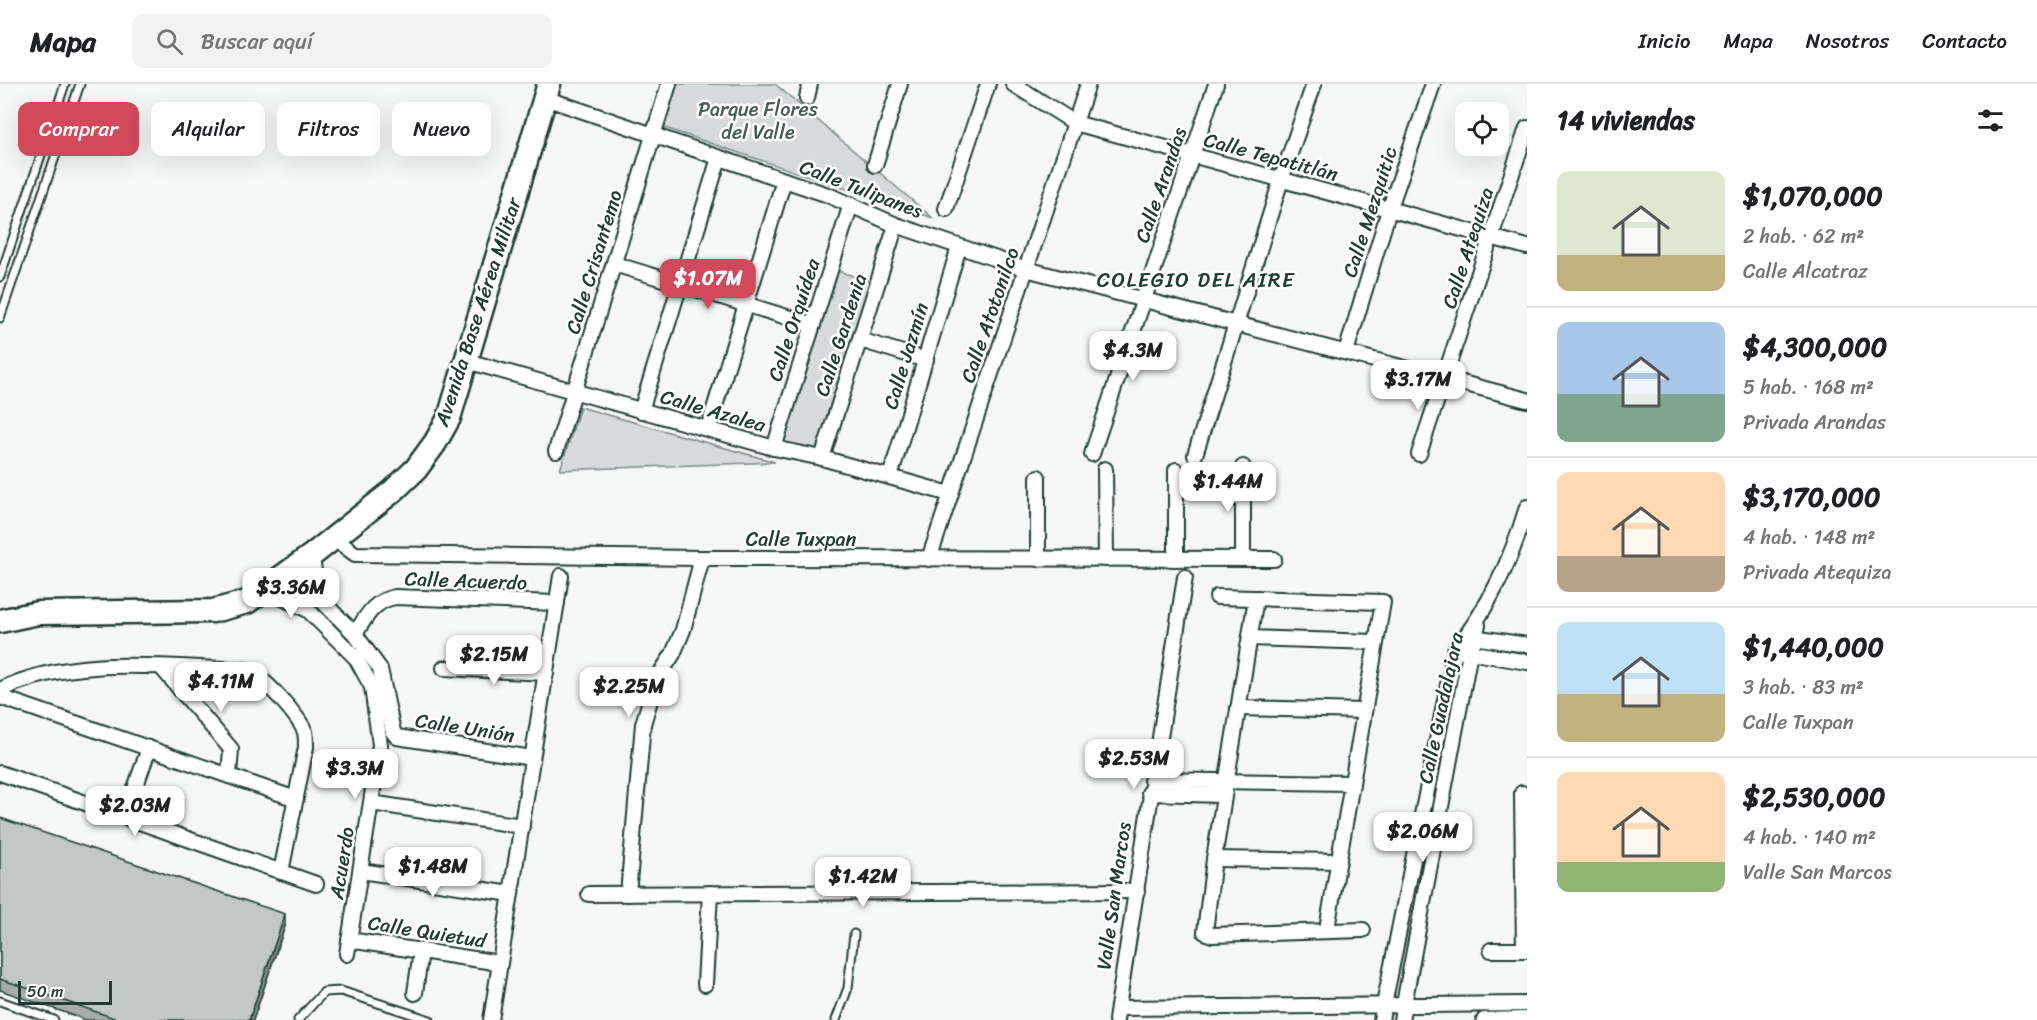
<!DOCTYPE html>
<html lang="es">
<meta charset="utf-8">
<style>
:root{--surface:#fff;--page:#f2f2f2;--text:#202124;--muted:#757577;--line:#e0e0e0;--accent:#d1495b}
body{margin:0;font-family:Sriracha,sans-serif;background:var(--page);color:var(--text);height:100vh;display:flex;flex-direction:column;font-size:22px;white-space:nowrap}
*{box-sizing:border-box;margin:0}
p{font-size:20px;color:var(--muted)}
.icon{flex:none;width:33px;height:33px;fill:none;stroke:currentColor;stroke-width:2;stroke-linecap:round;stroke-linejoin:round}
.map{position:relative;flex:1;overflow:hidden}
.side{display:flex;flex-direction:column;background:var(--surface);width:510px}
.side>*{flex:none}
.top-card{position:absolute;left:18px;top:18px;width:570px;height:54px;display:flex;gap:12px}
.buttons{position:absolute;left:1455px;top:18px;display:grid;gap:12px}
.buttons a{display:grid;place-items:center;width:54px;height:54px;border-radius:12px;background:var(--surface);box-shadow:0 6px 24px #0002;font-size:30px}
.scale{position:absolute;left:18px;bottom:15px;width:94px;box-sizing:border-box;padding-left:6px;border:3px solid #1f3d34;border-top:0;font-size:16px;line-height:21px;white-space:nowrap;color:#1f3d34;-webkit-text-stroke:4px #fff;paint-order:stroke}
.price{position:absolute;translate:-50% -51px;padding:0 14px;border-radius:12px;background:#fff;color:#222;font-size:20px;line-height:39px;filter:drop-shadow(0 2px 3px #0008)}
.price::after{content:'';position:absolute;left:50%;top:36px;width:18px;height:14px;margin-left:-9px;background:inherit;clip-path:polygon(0 0,100% 0,50% 100%)}
.price.on{background:var(--accent);color:#fff}
ul{padding:0;list-style:none}
li{display:flex;align-items:center;gap:18px;height:150px;padding:0 30px}
li+li{border-top:2px solid var(--line)}
li span{display:grid;place-items:center;flex:none;width:168px;height:120px;border-radius:12px;color:#555}
li>.icon{margin-inline-start:auto}
span .icon{width:72px;height:72px;fill:#fffc;stroke-width:1}
li b{font-size:26px}
h2{display:flex;justify-content:space-between;align-items:center;height:72px;padding:0 30px;font-size:26px}
.tag{padding:0 21px;border-radius:12px;background:var(--surface);box-shadow:0 6px 24px #0002;font-size:21px;line-height:54px}
.tag.on{background:var(--accent);color:#fff}
header{display:flex;align-items:center;gap:36px;box-sizing:border-box;height:84px;padding:0 30px;background:var(--surface);border-bottom:2px solid var(--line)}
header strong{font-size:28px}
nav{display:flex;gap:33px;margin-inline-start:auto;font-size:21px}
.search{width:420px;height:54px;background:var(--page);display:flex;align-items:center;gap:15px;box-sizing:border-box;padding:0 21px;border-radius:12px;color:var(--muted);font-size:22px}
main{display:flex;flex:1;min-height:0}
.map>svg:first-child{display:block}
.green{fill:#d6dcdb;stroke:#7a8c88;stroke-width:1.5}
.lines{fill:none;stroke-linecap:round;stroke-linejoin:round}
.lane-casing{stroke:#1f3d34;stroke-width:11}
.street-casing{stroke:#1f3d34;stroke-width:18}
.primary-casing{stroke:#1f3d34;stroke-width:27}
.lane{stroke:#fff;stroke-width:7}
.street{stroke:#fff;stroke-width:14}
.primary{stroke:#fff;stroke-width:22}
.wall{fill:#a5adaa;stroke:#1f3d34;stroke-width:1.5}
.shaded-wall{fill:#868d8b;stroke:#1f3d34;stroke-width:1.5}
.building{fill:#c0c9c6;stroke:#1f3d34;stroke-width:1.5}
.labels{text-anchor:middle;dominant-baseline:central;stroke-width:5;stroke-linejoin:round;paint-order:stroke}
.park-label{font-size:20px;fill:#445d55;stroke:#fff}
.street-label{font-size:20px;fill:#1f3d34;stroke:#fff}
.neighbourhood-label{font-size:21px;letter-spacing:1.5px;fill:#1f3d34;stroke:#fff}
</style>
<header>
<strong>Mapa</strong>
<div class="search"><svg class="icon" aria-label="search" viewBox="0 0 24 24"><circle cx="10" cy="10" r="6"/><path d="M15 15l6 6"/></svg>Buscar aquí</div>
<nav><a>Inicio</a><a>Mapa</a><a>Nosotros</a><a>Contacto</a></nav>
</header>
<main>
<div class="map">
<svg width="1527" height="936" viewBox="0 0 1527 936">
<rect width="100%" height="100%" fill="#f6f7f7"/>
<filter id="ink" filterUnits="userSpaceOnUse"><feTurbulence type="fractalNoise" baseFrequency=".0167" numOctaves="2"/><feDisplacementMap in="SourceGraphic" scale="12" xChannelSelector="R" yChannelSelector="G"/><feConvolveMatrix kernelMatrix="1 2 1 2 8 2 1 2 1" color-interpolation-filters="sRGB"/></filter>
<g filter="url(#ink)">
<g class="green">
<polygon points="676,0 775,0 933,134 662,43"/>
<polygon points="835,186 872,198 819,369 783,358"/>
<polygon points="580,323 775,378 560,386"/>
</g>
<g class="lines">
<g class="lane-casing">
<g id="lane">
<polyline points="0,193 65,0"/>
<polyline points="0,234 80,0"/>
<polyline points="0,917 54,936"/>
<polyline points="298,936 324,908 341,907 430,936"/>
<polyline points="836,936 848,904 854,850"/>
</g>
</g>
<g class="street-casing">
<g id="street">
<polyline points="1013,0 1075,39 1527,163"/>
<polyline points="545,14 828,111 896,141 1026,185 1527,316"/>
<polyline points="807,14 810,0"/>
<polyline points="875,81 900,0"/>
<polyline points="946,125 988,0"/>
<polyline points="614,180 813,241"/>
<polyline points="860,256 926,276"/>
<polyline points="1346,268 1389,126 1433,0"/>
<polyline points="467,277 774,364 822,374 950,410"/>
<polyline points="641,327 719,74"/>
<polyline points="708,345 784,96"/>
<polyline points="774,364 851,120"/>
<polyline points="556,367 669,0"/>
<polyline points="1092,370 1216,0"/>
<polyline points="1419,370 1527,44"/>
<polyline points="1195,371 1281,96 1314,0"/>
<polyline points="822,374 896,141"/>
<polyline points="1243,383 1243,475"/>
<polyline points="1105,385 1106,475"/>
<polyline points="890,393 959,163"/>
<polyline points="334,454 355,470 702,474 1274,475"/>
<polyline points="311,472 320,515 355,550 380,585 393,648"/>
<polyline points="929,475 1088,0"/>
<polyline points="1038,475 1038,393"/>
<polyline points="1176,475 1176,386"/>
<polyline points="266,506 308,526 356,574 372,603 380,661 347,870"/>
<polyline points="1217,513 1383,518 1327,845"/>
<polyline points="1256,514 1214,775 1205,848 1212,851 1363,846"/>
<path d="M355,550C366,533 373,517 395,513L557,519"/>
<polyline points="1466,552 1527,561"/>
<polyline points="1250,554 1376,558"/>
<polyline points="1463,567 1527,578"/>
<polyline points="161,583 231,665 229,692"/>
<polyline points="444,584 546,589"/>
<path d="M0,606C73,570 167,584 246,586C261,589 299,633 305,648C306,652 306,658 306,663L281,788"/>
<polyline points="0,613 296,715"/>
<polyline points="1238,624 1364,627"/>
<polyline points="393,648 397,653 532,674"/>
<polyline points="0,689 316,800"/>
<polyline points="1151,696 1352,699"/>
<polyline points="1149,709 1224,711"/>
<polyline points="1522,709 1524,866"/>
<polyline points="371,719 522,742"/>
<polyline points="125,733 149,664"/>
<polyline points="1214,775 1339,777"/>
<polyline points="361,787 511,810"/>
<polyline points="589,810 1137,807"/>
<polyline points="628,810 643,640 656,596 673,570 683,546 702,474"/>
<polyline points="349,856 500,879"/>
<polyline points="1491,866 1527,866"/>
<polyline points="705,900 710,809"/>
<polyline points="415,909 421,867"/>
<polyline points="1118,924 1527,920"/>
<polyline points="491,936 561,492"/>
<polyline points="1116,936 1185,493"/>
<path d="M1381,936L1455,566C1490,523 1511,476 1527,423"/>
<polyline points="1401,936 1470,568 1478,541"/>
<polyline points="1484,936 1527,935"/>
</g>
</g>
<g class="primary-casing">
<polyline id="primary" points="0,537 38,529 213,527 247,518 311,472 393,407 416,385 435,359 449,334 549,0"/>
</g>
<use href="#lane" class="lane"/>
<use href="#street" class="street"/>
<use href="#primary" class="primary"/>
</g>
<polygon class="wall" points="0,734 285,842 253,936 86,936 0,906"/>
<polygon class="shaded-wall" points="285,830 285,842 253,936 249,936"/>
<polygon class="building" points="0,734 285,830 249,936 120,936 0,895"/>
</g>
<g class="labels">
<g class="park-label">
<text x="758" y="25">Parque Flores<tspan x="758" dy="23">del Valle</tspan></text>
</g>
<g class="street-label">
<text transform="translate(1271 73) rotate(15)">Calle Tepatitlán</text>
<text transform="translate(1161 101) rotate(-71)">Calle Arandas</text>
<text transform="translate(861 105) rotate(21)">Calle Tulipanes</text>
<text transform="translate(1370 128) rotate(-72)">Calle Mezquitic</text>
<text transform="translate(1468 164) rotate(-72)">Calle Atequiza</text>
<text transform="translate(594 178) rotate(-73)">Calle Crisantemo</text>
<text transform="translate(478 228) rotate(-72)">Avenida Base Aérea Militar</text>
<text transform="translate(990 231) rotate(-71)">Calle Atotonilco</text>
<text transform="translate(794 236) rotate(-72)">Calle Orquídea</text>
<text transform="translate(841 251) rotate(-72)">Calle Gardenia</text>
<text transform="translate(906 272) rotate(-73)">Calle Jazmín</text>
<text transform="translate(713 327) rotate(16)">Calle Azalea</text>
<text x="801" y="455">Calle Tuxpan</text>
<text transform="translate(466 497) rotate(2)">Calle Acuerdo</text>
<text transform="translate(1441 624) rotate(-78)">Calle Guadalajara</text>
<text transform="translate(465 644) rotate(9)">Calle Unión</text>
<text transform="translate(342 779) rotate(-81)">Acuerdo</text>
<text transform="translate(1114 812) rotate(-82)">Valle San Marcos</text>
<text transform="translate(427 848) rotate(9)">Calle Quietud</text>
</g>
<g class="neighbourhood-label">
<text x="1196" y="196">COLEGIO DEL AIRE</text>
</g>
</g>
</svg>
<div class="buttons">
<a><svg class="icon" aria-label="locate" viewBox="0 0 24 24"><circle cx="12" cy="12" r="6"/><path d="M12 2v4M12 18v4M2 12h4M18 12h4"/></svg></a>
</div>
<div class="scale">50 m</div>
<b class="price on" style="left:708px;top:226px">$1.07M</b>
<b class="price" style="left:1133px;top:298px">$4.3M</b>
<b class="price" style="left:1418px;top:327px">$3.17M</b>
<b class="price" style="left:1228px;top:429px">$1.44M</b>
<b class="price" style="left:291px;top:535px">$3.36M</b>
<b class="price" style="left:494px;top:602px">$2.15M</b>
<b class="price" style="left:221px;top:629px">$4.11M</b>
<b class="price" style="left:629px;top:634px">$2.25M</b>
<b class="price" style="left:1134px;top:706px">$2.53M</b>
<b class="price" style="left:355px;top:716px">$3.3M</b>
<b class="price" style="left:135px;top:753px">$2.03M</b>
<b class="price" style="left:1423px;top:779px">$2.06M</b>
<b class="price" style="left:433px;top:814px">$1.48M</b>
<b class="price" style="left:863px;top:824px">$1.42M</b>
<div class="top-card">
<a class="tag on">Comprar</a>
<a class="tag">Alquilar</a>
<a class="tag">Filtros</a>
<a class="tag">Nuevo</a>
</div>
</div>
<section class="side">
<h2>14 viviendas<svg class="icon" aria-label="filters" viewBox="0 0 24 24"><path d="M4 7h16M4 17h16"/><circle cx="9" cy="7" r="2"/><circle cx="15" cy="17" r="2"/></svg></h2>
<ul>
<li><span style="background:linear-gradient(#dfe7d0 70%,#c2b280 0)"><svg class="icon" aria-label="home" viewBox="0 0 24 24"><path d="M3 11l9-7 9 7M6 9v11h12V9"/></svg></span><div><b>$1,070,000</b><p>2 hab. · 62 m²</p><p>Calle Alcatraz</p></div></li>
<li><span style="background:linear-gradient(#a9c7e8 60%,#7fa58c 0)"><svg class="icon" aria-label="home" viewBox="0 0 24 24"><path d="M3 11l9-7 9 7M6 9v11h12V9"/></svg></span><div><b>$4,300,000</b><p>5 hab. · 168 m²</p><p>Privada Arandas</p></div></li>
<li><span style="background:linear-gradient(#ffd9b3 70%,#b9a48a 0)"><svg class="icon" aria-label="home" viewBox="0 0 24 24"><path d="M3 11l9-7 9 7M6 9v11h12V9"/></svg></span><div><b>$3,170,000</b><p>4 hab. · 148 m²</p><p>Privada Atequiza</p></div></li>
<li><span style="background:linear-gradient(#bfe0f5 60%,#c2b280 0)"><svg class="icon" aria-label="home" viewBox="0 0 24 24"><path d="M3 11l9-7 9 7M6 9v11h12V9"/></svg></span><div><b>$1,440,000</b><p>3 hab. · 83 m²</p><p>Calle Tuxpan</p></div></li>
<li><span style="background:linear-gradient(#ffd9b3 75%,#8fb573 0)"><svg class="icon" aria-label="home" viewBox="0 0 24 24"><path d="M3 11l9-7 9 7M6 9v11h12V9"/></svg></span><div><b>$2,530,000</b><p>4 hab. · 140 m²</p><p>Valle San Marcos</p></div></li>
</ul>
</section>
</main>
